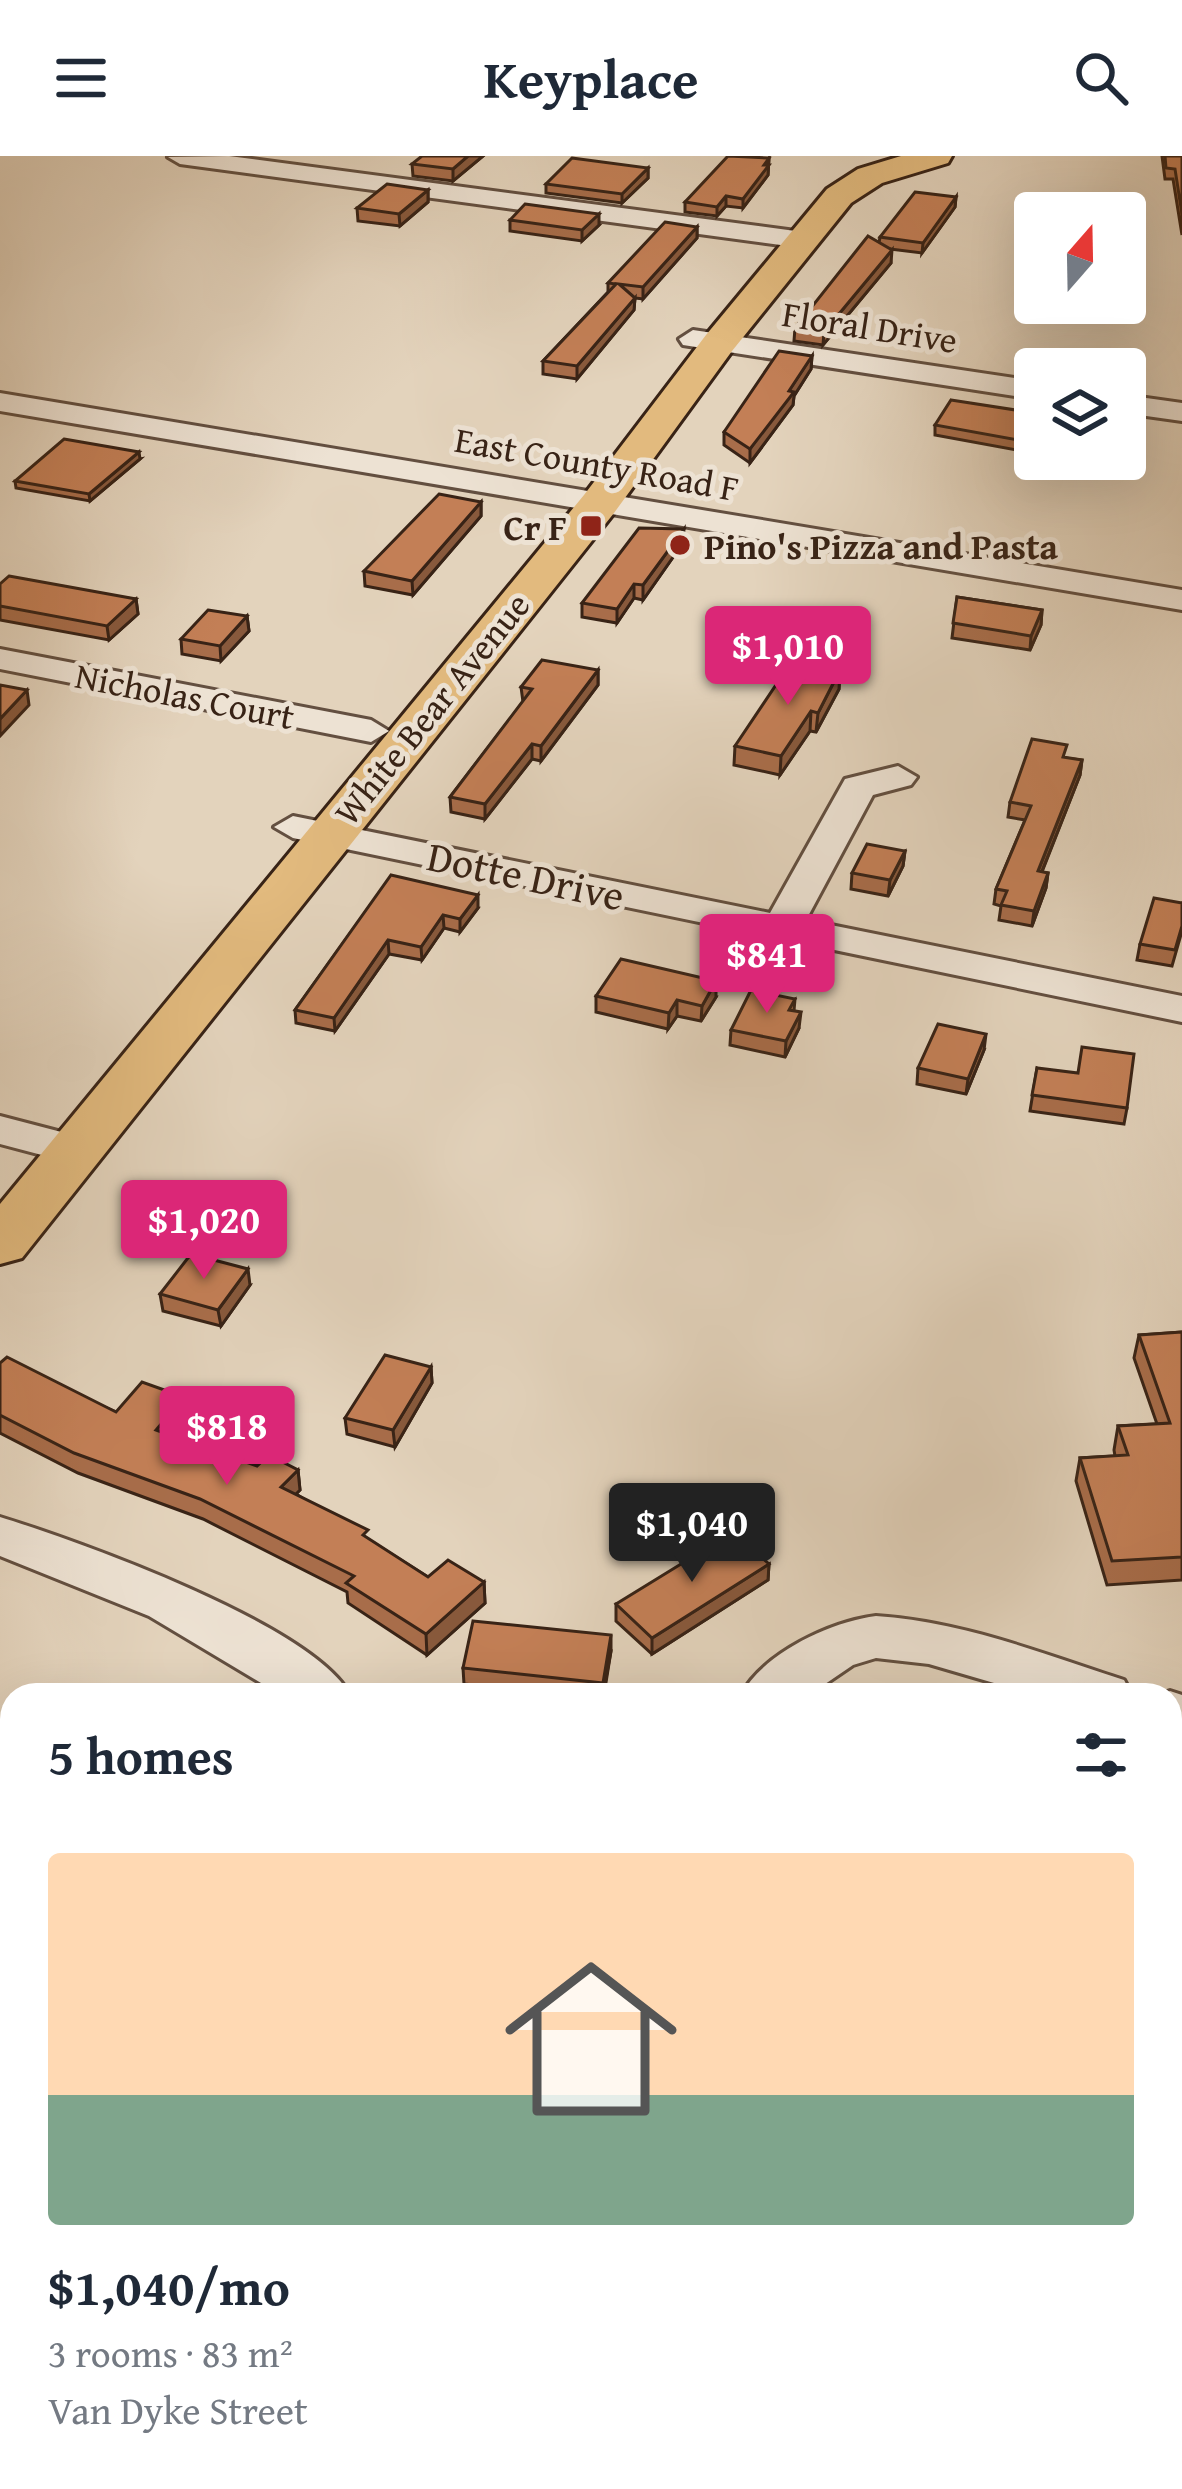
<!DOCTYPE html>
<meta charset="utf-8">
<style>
:root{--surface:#fff;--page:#f6f6f7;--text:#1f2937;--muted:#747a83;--accent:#db2777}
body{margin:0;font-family:"Gentium Book Plus",serif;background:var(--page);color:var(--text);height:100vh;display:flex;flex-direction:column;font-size:45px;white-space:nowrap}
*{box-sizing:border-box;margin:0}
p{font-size:39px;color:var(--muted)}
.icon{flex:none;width:66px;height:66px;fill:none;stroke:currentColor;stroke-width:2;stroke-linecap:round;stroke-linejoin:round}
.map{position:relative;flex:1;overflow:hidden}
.panel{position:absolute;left:0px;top:1527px;width:1182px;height:807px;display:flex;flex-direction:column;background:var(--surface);border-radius:36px 36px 0 0;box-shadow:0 12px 48px #0002}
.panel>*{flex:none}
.needle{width:78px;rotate:20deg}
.tools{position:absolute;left:1014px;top:36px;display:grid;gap:24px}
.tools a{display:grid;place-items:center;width:132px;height:132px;border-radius:12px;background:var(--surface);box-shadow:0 12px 48px #0002;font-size:60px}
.price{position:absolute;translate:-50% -102px;padding:0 27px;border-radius:12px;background:var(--accent);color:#fff;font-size:39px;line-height:78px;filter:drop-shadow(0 3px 6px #0008)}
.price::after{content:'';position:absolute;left:50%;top:72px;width:36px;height:27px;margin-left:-18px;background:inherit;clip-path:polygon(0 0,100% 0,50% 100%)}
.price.active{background:#222;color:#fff}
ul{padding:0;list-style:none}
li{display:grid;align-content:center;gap:24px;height:636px;padding:0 48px}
li span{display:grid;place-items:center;height:372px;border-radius:12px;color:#555}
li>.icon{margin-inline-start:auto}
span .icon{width:216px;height:216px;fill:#fffc;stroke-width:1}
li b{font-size:51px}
h2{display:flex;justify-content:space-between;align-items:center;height:144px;padding:0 48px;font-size:51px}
header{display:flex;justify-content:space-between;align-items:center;height:156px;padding:0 48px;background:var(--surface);font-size:54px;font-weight:700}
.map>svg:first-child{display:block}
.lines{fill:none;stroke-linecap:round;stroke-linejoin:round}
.minor-casing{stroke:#634f40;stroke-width:6}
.major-casing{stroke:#382316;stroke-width:6}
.minor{fill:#ede2d3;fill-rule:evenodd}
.major{fill:#e2ba7e;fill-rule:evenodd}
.wall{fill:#a86d4a;stroke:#382316;stroke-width:3}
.shaded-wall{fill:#88593c;stroke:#382316;stroke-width:3}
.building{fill:#c37f56;stroke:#382316;stroke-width:3}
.poi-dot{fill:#8f2418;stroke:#ede2d3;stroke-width:4.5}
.labels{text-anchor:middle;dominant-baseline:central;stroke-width:10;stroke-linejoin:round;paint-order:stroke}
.far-street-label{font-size:36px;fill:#382316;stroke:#ede2d3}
.far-poi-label{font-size:36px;font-weight:bold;fill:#382316;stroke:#ede2d3;text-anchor:end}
.street-label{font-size:42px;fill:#382316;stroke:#ede2d3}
</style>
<header><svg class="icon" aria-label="menu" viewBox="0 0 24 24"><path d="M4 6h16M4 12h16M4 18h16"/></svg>Keyplace<svg class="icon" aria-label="search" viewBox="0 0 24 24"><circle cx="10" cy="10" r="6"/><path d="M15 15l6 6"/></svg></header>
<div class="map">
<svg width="1182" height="2333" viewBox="0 0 1182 2333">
<rect width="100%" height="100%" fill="#e3d3bc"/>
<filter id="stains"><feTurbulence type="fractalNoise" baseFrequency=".00167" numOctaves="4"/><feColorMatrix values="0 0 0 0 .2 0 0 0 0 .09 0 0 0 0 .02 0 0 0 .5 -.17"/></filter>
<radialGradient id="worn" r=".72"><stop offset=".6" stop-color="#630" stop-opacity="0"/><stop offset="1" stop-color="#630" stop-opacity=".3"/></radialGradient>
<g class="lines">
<g class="minor-casing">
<g id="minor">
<polygon points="229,0 803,76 816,84 803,92 180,8 168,1"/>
<polygon points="693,174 1035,225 1035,243 683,189 679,183"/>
<polygon points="0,237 1182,434 1182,454 0,255"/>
<polygon points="1125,239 1182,247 1182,265 1125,257"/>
<polygon points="0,493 371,564 389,575 371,586 0,513"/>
<polygon points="898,610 917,621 911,629 873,639 806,764 1182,840 1182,866 293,682 274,671 293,660 770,757 845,623"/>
<polygon points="0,960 92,984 98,994 92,1004 76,1008 0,988"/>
<path d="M0,1361C78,1385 313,1469 350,1539H281L149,1460L0,1400Z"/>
<path d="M876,1460C960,1465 1044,1498 1124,1524L1132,1539H1035L929,1508L876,1502L853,1509L809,1539H741C764,1497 830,1466 876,1460Z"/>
<polygon points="1170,1535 1182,1539 1182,1583 1170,1579 1170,1539 1158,1539"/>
<polygon points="12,2013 12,2079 0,2084 0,2017"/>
<polygon points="1170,2094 1182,2098 1182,2162 1170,2158"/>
</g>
</g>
<g class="major-casing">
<polygon id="major" points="901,0 952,0 948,7 882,27 851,47 732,195 614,357 22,1102 0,1108 0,1048 584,339 706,179 827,33 858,13"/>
</g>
<use href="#minor" class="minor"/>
<use href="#major" class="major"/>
</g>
<g class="wall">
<polygon points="483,0 453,25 413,20 412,8"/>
<polygon points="1162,0 1182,0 1182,79 1173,23 1165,23"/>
<polygon points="769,2 768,19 743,52 726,50 717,60 685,56 685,46"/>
<polygon points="648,12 648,22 622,47 546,37 546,28"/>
<polygon points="428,34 428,46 400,70 358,65 357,52"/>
<polygon points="956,41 955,51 922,97 890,93 891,107 823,189 794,185 795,172 879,87 880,81"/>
<polygon points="510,64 599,69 582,85 510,75"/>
<polygon points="697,71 697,82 643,143 635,142 634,154 577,223 543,218 543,205 608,136 608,127"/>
<polygon points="812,200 811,213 794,240 793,249 750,307 724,289 724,276"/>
<polygon points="1035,257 1035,294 1033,297 935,279 935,269"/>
<polygon points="140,303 90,345 16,332 15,325"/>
<polygon points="481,346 481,360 413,439 365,430 364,415"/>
<polygon points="683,387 643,444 634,442 617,467 582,461 582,447"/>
<polygon points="0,428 136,443 138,458 109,484 0,464"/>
<polygon points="957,441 1042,454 1041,469 1030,494 952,482"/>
<polygon points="247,460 249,475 221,505 182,498 181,483"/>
<polygon points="598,514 598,529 541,605 532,603 485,663 451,656 450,641 523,546 521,531"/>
<polygon points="840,514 839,533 816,576 810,575 780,619 734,609 735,590"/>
<polygon points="1065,602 1082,604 1080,619 1042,716 1048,717 1046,732 1032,770 999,764 1001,750 994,748 996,733 1025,664 1008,661 1010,646"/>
<polygon points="905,695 903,710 888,740 851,733 852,717"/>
<polygon points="374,744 478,752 460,776 444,772 422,804 389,798 335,875 296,867 295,854"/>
<polygon points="1182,747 1182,775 1172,810 1137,804 1140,788"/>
<polygon points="596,840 716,841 701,865 677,860 668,873 596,856"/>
<polygon points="795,843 794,855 799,872 785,901 730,889 731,874"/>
<polygon points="984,894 966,938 917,928 918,912"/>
<polygon points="1037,912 1127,952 1124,968 1030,955"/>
<polygon points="250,1129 221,1170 163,1155 160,1138"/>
<polygon points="1182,1176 1182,1424 1107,1429 1076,1325 1080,1302 1115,1300 1114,1294 1118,1270 1157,1268 1134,1202 1139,1179"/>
<polygon points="0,1207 116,1256 187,1261 172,1279 257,1310 298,1314 300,1334 296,1338 428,1421 484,1426 485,1447 427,1499 348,1447 347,1436 203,1363 78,1317 0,1277"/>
<polygon points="431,1211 432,1227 395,1291 347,1278 345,1262"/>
<polygon points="769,1408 768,1424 652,1498 616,1465 616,1448"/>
<polygon points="611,1495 604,1539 568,1539 464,1528 463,1512"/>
<polygon points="1170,1888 1182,1892 1182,1999 1170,1995"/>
</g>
<g class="shaded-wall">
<polygon points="468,0 483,0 453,25 453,13"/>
<polygon points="769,2 768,19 743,52 743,43"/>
<polygon points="648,12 648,22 622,47 622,38"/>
<polygon points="428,34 428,46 400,70 399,58"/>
<polygon points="726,40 726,50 717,60 717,51"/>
<polygon points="956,41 955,51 922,97 923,87"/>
<polygon points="599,58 599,69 582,85 582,74"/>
<polygon points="697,71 697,82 643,143 643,131"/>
<polygon points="892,94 891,107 823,189 824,176"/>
<polygon points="635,142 634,154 577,223 577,210"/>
<polygon points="812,200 811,213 794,240 793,249 750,307 750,293"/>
<polygon points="139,296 140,303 90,345 89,338"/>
<polygon points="481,346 481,360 413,439 412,425"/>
<polygon points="684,373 683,387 643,444 643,429"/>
<polygon points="634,428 634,442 617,467 617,453"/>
<polygon points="136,443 138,458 109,484 107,470"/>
<polygon points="1042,454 1041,469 1030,494 1031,480"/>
<polygon points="247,460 249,475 221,505 220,490"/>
<polygon points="598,514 598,529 541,605 541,590"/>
<polygon points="840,514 839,533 816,576 818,557"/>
<polygon points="27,534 29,549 0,580 0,563"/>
<polygon points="811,555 810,575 780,619 781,600"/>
<polygon points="532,588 532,603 485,663 485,648"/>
<polygon points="1082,604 1080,619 1036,730 1038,715"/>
<polygon points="905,695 903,710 888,740 890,724"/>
<polygon points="1048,717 1046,732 1032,770 1034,755"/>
<polygon points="478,739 478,752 460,776 460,763"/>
<polygon points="443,759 444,772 422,804 421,791"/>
<polygon points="388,784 389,798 335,875 334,862"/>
<polygon points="716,825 716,841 701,865 702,850"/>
<polygon points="677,844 677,860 668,873 669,857"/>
<polygon points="801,856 799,872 785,901 786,885"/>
<polygon points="986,878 984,894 966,938 968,923"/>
<polygon points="248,1113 250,1129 221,1170 218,1154"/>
<polygon points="431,1211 432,1227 395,1291 393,1274"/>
<polygon points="184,1241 187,1261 160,1294 156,1274"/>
<polygon points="298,1314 300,1334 283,1351 281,1331"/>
<polygon points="769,1408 768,1424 652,1498 652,1482"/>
<polygon points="484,1426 485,1447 427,1499 426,1478"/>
<polygon points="611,1479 611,1495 603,1539 603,1527"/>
</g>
<g class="building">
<polygon points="422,0 468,0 453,13 412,8"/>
<polygon points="728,0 769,2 764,9 769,9 743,43 726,40 717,51 685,46"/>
<polygon points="1165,0 1182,0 1182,58 1175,13 1166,12"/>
<polygon points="572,2 648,12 622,38 546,28"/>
<polygon points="387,28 428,34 399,58 357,52"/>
<polygon points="915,36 956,41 923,87 880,81"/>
<polygon points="525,48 599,58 582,74 510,64"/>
<polygon points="665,66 697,71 643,131 619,128 635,142 577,210 543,205 616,128 608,127"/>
<polygon points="868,80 892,94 824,176 795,172"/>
<polygon points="779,195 812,200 789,235 794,236 750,293 724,276"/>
<polygon points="951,244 1035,257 1035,286 1034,287 935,269"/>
<polygon points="64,283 139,296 89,338 15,325"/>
<polygon points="439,338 481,346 412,425 364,415"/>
<polygon points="639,372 684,373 643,429 634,428 617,453 582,447"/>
<polygon points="9,420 136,443 107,470 0,450 0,428"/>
<polygon points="957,441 1042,454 1031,480 953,467"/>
<polygon points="208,454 247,460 220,490 181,483"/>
<polygon points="542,504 598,514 541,590 532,588 485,648 450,641 532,533 521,531"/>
<polygon points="792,505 840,514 818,557 811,555 781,600 735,590"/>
<polygon points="0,529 27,534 0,563"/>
<polygon points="1032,583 1067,589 1063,601 1082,604 1038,715 1048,717 1034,755 1001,749 1007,735 996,733 1031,650 1010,646"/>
<polygon points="867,688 905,695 890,724 852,717"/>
<polygon points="391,719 478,739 460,763 443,759 421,791 388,784 334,862 295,854"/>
<polygon points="1154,742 1182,747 1182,770 1175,794 1140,788"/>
<polygon points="621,803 716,825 702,850 677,844 669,857 596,840"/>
<polygon points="751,834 795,843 789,854 801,856 786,885 731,874"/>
<polygon points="938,868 986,878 968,923 918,912"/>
<polygon points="1082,891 1134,898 1127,952 1032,939 1037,912 1078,917"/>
<polygon points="191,1098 248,1113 218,1154 160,1138"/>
<polygon points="1182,1176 1182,1401 1112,1405 1080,1302 1128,1299 1118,1270 1170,1267 1139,1179"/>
<polygon points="385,1199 431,1211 393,1274 345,1262"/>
<polygon points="7,1201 116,1256 142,1226 184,1241 156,1274 257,1310 269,1299 298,1314 281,1331 368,1374 363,1379 428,1421 448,1404 484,1426 426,1478 346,1427 354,1420 200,1343 74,1297 0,1259 0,1207"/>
<polygon points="733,1376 769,1408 652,1482 616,1448"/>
<polygon points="473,1465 611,1479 603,1527 463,1512"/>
<polygon points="1170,1888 1182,1892 1182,1978 1170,1974"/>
</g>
<g class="poi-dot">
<rect x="579" y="358" width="24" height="24" rx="6"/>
<circle cx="680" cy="389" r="12"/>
</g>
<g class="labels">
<g class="far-street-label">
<text transform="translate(870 170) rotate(9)">Floral Drive</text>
<text transform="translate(597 307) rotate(10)">East County Road F</text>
<text transform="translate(185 539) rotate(11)">Nicholas Court</text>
<text transform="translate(431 552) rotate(-51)">White Bear Avenue</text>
</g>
<g class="far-poi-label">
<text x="567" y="370">Cr F</text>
<text x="704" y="389" text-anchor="start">Pino's Pizza and Pasta</text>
</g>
<g class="street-label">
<text transform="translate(526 719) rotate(12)">Dotte Drive</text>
</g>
</g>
<rect width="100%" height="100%" filter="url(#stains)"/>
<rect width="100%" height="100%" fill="url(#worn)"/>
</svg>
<div class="tools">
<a><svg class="needle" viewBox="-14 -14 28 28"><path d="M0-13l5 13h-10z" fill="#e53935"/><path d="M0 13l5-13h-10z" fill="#747a83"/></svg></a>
<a><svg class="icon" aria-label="layers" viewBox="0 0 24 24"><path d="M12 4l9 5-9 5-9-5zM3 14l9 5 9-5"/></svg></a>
</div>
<b class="price" style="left:788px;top:552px">$1,010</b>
<b class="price" style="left:767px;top:860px">$841</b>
<b class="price" style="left:204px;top:1126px">$1,020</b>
<b class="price" style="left:227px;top:1332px">$818</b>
<b class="price active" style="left:692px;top:1429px">$1,040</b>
<section class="panel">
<h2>5 homes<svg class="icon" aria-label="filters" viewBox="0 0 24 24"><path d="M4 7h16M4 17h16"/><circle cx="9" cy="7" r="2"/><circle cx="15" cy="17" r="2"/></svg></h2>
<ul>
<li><span style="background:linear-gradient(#ffd9b3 65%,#7fa58c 0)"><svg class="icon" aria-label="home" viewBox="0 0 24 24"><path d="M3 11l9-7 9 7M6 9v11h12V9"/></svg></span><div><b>$1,040/mo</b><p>3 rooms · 83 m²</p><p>Van Dyke Street</p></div></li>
</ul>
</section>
</div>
